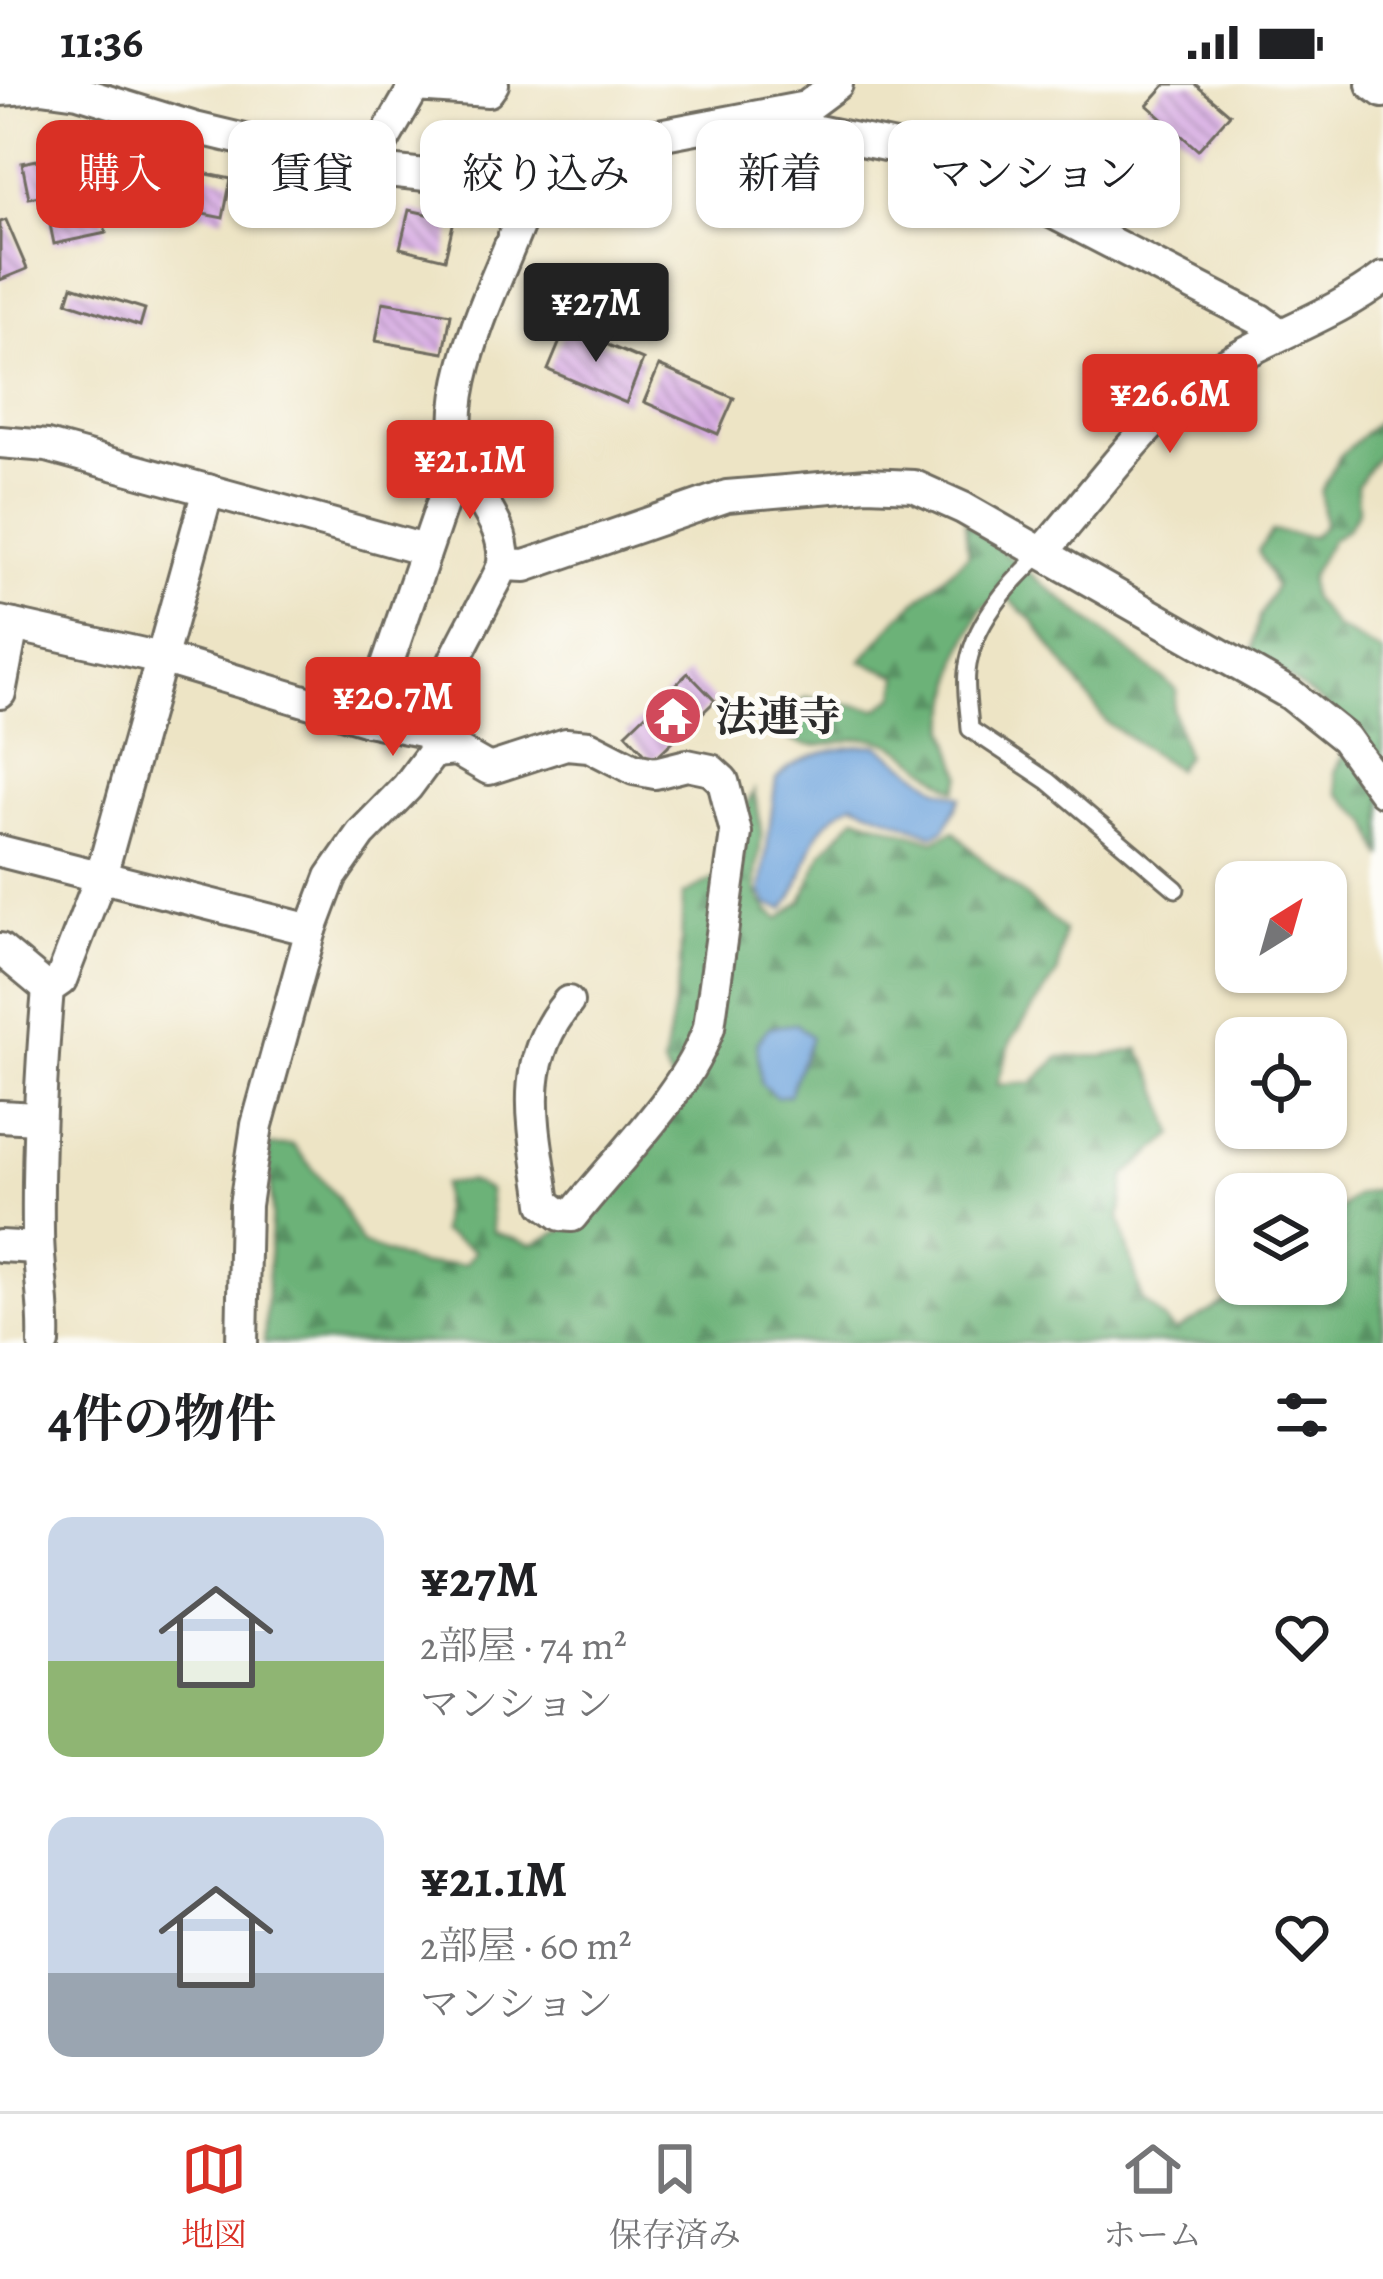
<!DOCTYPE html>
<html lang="ja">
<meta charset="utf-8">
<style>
:root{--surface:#fff;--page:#f6f6f6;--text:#202124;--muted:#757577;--line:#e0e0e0;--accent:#d93025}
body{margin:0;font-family:Alegreya,"Noto Serif JP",serif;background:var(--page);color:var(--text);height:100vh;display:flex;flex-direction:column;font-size:45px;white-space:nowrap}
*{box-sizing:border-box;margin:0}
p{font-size:39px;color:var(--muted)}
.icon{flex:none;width:66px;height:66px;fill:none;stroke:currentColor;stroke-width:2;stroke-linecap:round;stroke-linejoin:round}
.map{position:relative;height:1259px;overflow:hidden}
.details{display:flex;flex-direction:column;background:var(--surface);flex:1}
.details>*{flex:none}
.banner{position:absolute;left:36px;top:36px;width:1311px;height:108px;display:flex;gap:24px}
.needle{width:78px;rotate:37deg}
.tools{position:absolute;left:1215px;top:777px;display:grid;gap:24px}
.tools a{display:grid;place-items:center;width:132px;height:132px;border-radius:24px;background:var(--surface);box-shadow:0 3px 9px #0004;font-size:60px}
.price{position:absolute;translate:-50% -102px;padding:0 27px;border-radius:12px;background:var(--accent);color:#fff;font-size:39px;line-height:78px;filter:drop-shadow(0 3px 6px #0008)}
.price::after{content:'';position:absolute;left:50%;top:72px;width:36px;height:27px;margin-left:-18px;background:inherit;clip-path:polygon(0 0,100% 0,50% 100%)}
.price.on{background:#222;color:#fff}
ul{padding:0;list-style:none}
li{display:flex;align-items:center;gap:36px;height:300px;padding:0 48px}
li span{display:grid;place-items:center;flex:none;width:336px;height:240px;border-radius:24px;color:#555}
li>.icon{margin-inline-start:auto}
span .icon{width:144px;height:144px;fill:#fffc;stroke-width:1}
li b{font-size:51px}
h2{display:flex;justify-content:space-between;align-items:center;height:144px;padding:0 48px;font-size:51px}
.chip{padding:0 42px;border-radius:24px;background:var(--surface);box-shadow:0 3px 9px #0004;font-size:42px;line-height:108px}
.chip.on{background:var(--accent);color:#fff}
.status{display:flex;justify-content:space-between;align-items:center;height:84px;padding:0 60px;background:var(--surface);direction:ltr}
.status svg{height:33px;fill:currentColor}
.tabs{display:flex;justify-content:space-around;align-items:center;height:168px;border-top:3px solid var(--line);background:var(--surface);font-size:33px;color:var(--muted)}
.tabs a{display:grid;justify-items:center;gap:6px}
.tabs .on{color:var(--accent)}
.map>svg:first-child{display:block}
.forest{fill:url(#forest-firs);stroke:#4c6e52;stroke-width:3}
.water{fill:#71a6de;stroke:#4e6884;stroke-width:3}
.building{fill:url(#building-back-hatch)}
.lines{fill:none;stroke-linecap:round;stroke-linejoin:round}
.service-casing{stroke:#6f6c61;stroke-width:21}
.minor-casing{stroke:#6f6c61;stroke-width:36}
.service{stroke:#fff;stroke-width:15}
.minor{stroke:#fff;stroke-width:30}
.labels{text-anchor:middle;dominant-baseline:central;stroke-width:9;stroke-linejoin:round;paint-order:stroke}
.poi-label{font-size:42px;font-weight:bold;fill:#2b2b2b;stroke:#fdfcf7;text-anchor:start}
</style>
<div class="status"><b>11:36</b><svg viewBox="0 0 49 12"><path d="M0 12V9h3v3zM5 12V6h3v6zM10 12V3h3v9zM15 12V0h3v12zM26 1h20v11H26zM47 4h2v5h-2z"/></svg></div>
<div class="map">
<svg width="1383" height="1259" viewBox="0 0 1383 1259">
<defs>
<pattern id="forest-firs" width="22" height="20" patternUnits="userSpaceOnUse" patternTransform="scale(3)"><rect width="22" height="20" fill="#6cb278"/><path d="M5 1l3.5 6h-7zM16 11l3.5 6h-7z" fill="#599163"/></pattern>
<pattern id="building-back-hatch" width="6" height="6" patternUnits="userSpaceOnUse" patternTransform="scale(3)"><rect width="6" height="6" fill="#d8aee3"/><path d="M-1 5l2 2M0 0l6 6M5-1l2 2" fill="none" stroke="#af8eb8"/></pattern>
</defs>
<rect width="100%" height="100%" fill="#fdfcf7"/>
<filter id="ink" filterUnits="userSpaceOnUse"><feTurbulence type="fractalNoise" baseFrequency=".00833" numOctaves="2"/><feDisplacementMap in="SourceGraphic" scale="24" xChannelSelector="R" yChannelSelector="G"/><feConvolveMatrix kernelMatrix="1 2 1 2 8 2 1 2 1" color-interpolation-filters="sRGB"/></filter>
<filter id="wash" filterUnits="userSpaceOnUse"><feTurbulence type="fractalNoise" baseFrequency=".004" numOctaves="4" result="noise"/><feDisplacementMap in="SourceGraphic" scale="48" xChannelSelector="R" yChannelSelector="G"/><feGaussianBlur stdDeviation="2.7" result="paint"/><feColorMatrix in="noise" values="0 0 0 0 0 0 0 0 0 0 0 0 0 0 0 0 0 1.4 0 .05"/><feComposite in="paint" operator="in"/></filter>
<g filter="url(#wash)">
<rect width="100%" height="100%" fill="#ede4c5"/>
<g class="forest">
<polygon points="1383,333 1383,364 1357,401 1358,427 1348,444 1331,456 1310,493 1311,513 1335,543 1383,569 1383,774 1370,739 1338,709 1334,688 1354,649 1325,621 1252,567 1259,534 1275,503 1258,467 1272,447 1312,453 1324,442 1321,408 1340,372"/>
<path d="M965,438L1177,606L1173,626L1186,672L1176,685L1107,639L1033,537L1004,511L981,525L959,573L947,645L962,692L956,706C931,692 903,658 874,655C839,651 825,672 788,655L786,635L805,613L878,625L896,612L899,592L861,577L899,533L968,471Z"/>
<path d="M754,707C756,719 760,733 761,746C762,785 740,807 779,835L802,817L822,769L856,732L934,757L954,747C987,785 1028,812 1064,846L1058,888L1011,957L997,1001L1032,999L1060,973L1105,972L1139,965L1157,998L1174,1050L1126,1091L1120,1134L1142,1215L1176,1247L1257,1200H1326V1139L1355,1111L1383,1104V1259H264L272,1125L268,1062L293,1061L336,1112L362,1160L421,1181L465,1180L475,1167L441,1148L443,1100L469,1097L489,1106L493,1148L532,1161L587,1134L624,1100L683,1017L663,982L680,886L683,811L742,781L747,721Z"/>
</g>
<g class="water">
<path d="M878,661L939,705L961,713L945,745L934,751L853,719C799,746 816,784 784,825L768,821L761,808L776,695C798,670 844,662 878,661Z"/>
<polygon points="796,940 811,953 789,1011 776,1013 761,1000 757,958 769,943"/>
</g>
<g id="blocks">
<g class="building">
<polygon points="1166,0 1195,0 1230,30 1198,66 1147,21"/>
<polygon points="111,39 114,91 84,92 81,41"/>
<polygon points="68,70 75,105 29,114 22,79"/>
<polygon points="160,80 231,95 223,134 153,120"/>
<polygon points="98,110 106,149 54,160 46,121"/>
<polygon points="409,126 454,136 445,175 400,164"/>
<polygon points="6,136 27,185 0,196 0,138"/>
<polygon points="72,202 145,225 140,242 67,218"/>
<polygon points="383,218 451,230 444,269 376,257"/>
<polygon points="566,243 643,276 626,319 548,286"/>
<polygon points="659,282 734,314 718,350 644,318"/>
<polygon points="688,589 715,617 652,677 626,649"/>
</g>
</g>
</g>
<g filter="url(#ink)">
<use href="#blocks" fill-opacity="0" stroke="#6f6c61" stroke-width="3"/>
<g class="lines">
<g class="service-casing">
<path id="service" d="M1042,469C1009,500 972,540 967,588C965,606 969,626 970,645L1048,697L1176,805"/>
</g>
<g class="minor-casing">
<g id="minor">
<polyline points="1372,0 1383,8"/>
<polyline points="0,6 42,3 78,8 195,44 367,85 504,99 526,97 554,80 643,54 806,23 837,0"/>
<polyline points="770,34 788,41 929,70 972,87 1259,235 1280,250"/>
<polyline points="367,85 415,2 488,7 493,0"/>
<polyline points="0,358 47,362 425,466"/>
<path d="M1042,469C1088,417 1144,338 1198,298C1255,255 1327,237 1383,194"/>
<polyline points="503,481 525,482 727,412 867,400 914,402 963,424 1290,610 1345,654 1383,707"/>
<polyline points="0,538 161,574 368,636 431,649"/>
<polyline points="0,609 13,541"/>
<polyline points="368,636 453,388 462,378"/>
<path d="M433,668L456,666L489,685L566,660L589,662L634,685L655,689L687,681L711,686L723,697L736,749L709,943C688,1007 615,1077 572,1132L561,1131L545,1119C535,1044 515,982 568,918"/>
<polyline points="0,767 311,846"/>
<polyline points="0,865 48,905"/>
<polyline points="0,1032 37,1034"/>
<polyline points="0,1162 38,1164"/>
<path d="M44,1259C46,1221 38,1185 38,1147C37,1066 41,986 48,905L61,896L101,792L208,406"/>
<path d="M242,1259L245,1121L257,1041L311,846L331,793L361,750L407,703L433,668C427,613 464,560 487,513C492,503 501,490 503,479C507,441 473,411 462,377C437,304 501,192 526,121V97"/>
</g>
</g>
<use href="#service" class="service"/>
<use href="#minor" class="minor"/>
</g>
</g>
<defs>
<g id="temple-disc" transform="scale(3)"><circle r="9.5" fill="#d1495b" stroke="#fdfcf7"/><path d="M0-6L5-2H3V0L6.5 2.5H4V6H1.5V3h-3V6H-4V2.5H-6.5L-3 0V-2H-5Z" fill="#fff"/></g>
</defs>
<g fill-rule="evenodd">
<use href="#temple-disc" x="673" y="632"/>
</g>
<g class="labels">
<g class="poi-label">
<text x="715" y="632">法連寺</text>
</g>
</g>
</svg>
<div class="tools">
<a><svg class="needle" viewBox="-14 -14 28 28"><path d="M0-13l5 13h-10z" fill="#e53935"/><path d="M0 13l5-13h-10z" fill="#757577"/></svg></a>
<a><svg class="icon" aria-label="locate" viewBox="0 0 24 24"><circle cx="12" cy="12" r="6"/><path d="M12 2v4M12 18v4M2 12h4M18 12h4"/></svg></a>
<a><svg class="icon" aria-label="layers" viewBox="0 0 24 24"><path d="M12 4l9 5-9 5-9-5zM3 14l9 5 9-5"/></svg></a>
</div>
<b class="price on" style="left:596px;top:281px">¥27M</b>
<b class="price" style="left:1170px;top:372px">¥26.6M</b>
<b class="price" style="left:470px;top:438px">¥21.1M</b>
<b class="price" style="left:393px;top:675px">¥20.7M</b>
<div class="banner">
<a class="chip on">購入</a>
<a class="chip">賃貸</a>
<a class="chip">絞り込み</a>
<a class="chip">新着</a>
<a class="chip">マンション</a>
</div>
</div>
<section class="details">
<h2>4件の物件<svg class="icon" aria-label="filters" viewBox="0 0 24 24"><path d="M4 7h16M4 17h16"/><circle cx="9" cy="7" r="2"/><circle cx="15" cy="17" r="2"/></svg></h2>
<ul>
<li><span style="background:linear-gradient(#c9d6e8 60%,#8fb573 0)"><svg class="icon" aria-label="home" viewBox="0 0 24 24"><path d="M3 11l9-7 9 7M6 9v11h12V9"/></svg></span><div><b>¥27M</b><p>2部屋 · 74 m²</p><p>マンション</p></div><svg class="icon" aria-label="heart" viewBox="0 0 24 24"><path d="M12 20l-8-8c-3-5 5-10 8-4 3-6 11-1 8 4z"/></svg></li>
<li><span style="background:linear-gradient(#c9d6e8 65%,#9aa5b1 0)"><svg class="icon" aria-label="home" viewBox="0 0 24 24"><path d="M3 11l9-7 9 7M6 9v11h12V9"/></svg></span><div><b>¥21.1M</b><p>2部屋 · 60 m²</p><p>マンション</p></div><svg class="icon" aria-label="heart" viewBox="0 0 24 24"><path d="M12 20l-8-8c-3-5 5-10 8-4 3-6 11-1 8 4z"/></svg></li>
</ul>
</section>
<nav class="tabs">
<a class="on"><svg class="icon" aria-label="map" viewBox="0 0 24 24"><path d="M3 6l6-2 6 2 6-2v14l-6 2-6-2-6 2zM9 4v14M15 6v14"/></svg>地図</a>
<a><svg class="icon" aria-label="saved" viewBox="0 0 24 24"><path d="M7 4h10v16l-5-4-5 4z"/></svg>保存済み</a>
<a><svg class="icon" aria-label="home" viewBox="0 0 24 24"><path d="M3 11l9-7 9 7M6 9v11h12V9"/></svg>ホーム</a>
</nav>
